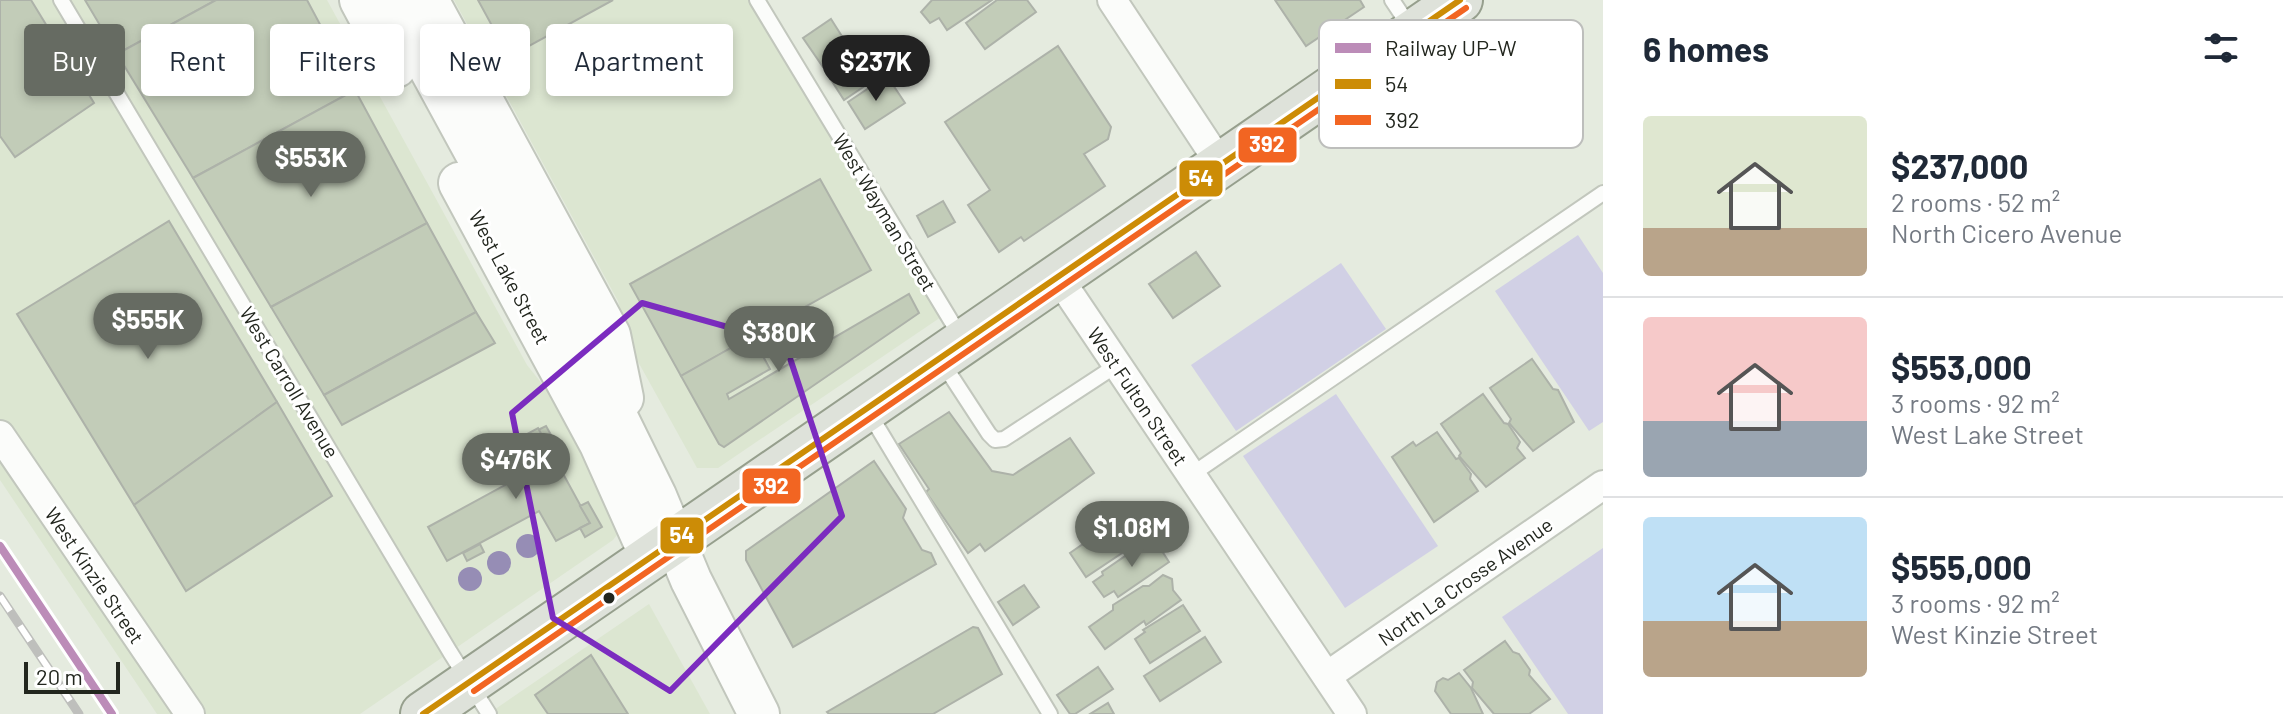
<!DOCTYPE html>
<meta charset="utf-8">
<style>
:root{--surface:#fff;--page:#f2f2f3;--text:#1f2937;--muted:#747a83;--line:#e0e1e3;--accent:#666b62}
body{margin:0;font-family:Barlow,sans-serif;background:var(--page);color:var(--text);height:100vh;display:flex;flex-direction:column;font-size:30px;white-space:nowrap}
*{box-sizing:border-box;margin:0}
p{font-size:26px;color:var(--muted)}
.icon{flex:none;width:44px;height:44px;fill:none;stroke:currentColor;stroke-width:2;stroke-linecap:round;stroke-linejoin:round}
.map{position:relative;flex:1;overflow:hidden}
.side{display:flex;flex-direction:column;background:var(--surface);width:680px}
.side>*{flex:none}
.top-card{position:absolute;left:24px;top:24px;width:760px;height:72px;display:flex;gap:16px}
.scale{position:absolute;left:24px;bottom:20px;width:96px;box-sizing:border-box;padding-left:8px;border:4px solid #22261e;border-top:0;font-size:22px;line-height:28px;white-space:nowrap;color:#22261e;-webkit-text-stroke:6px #fff;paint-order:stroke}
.price{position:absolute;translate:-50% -68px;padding:0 18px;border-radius:28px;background:var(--accent);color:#fff;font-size:26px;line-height:52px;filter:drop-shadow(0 2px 4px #0008)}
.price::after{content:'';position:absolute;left:50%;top:48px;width:24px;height:18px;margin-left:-12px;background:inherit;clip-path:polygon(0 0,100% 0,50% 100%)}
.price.selected{background:#222;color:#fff}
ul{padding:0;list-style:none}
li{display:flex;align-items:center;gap:24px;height:200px;padding:0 40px}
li+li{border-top:2px solid var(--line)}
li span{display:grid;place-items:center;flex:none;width:224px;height:160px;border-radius:8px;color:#555}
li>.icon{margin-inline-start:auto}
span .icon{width:96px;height:96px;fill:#fffc;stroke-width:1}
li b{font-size:34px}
h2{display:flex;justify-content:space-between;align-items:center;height:96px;padding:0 40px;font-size:34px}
.chip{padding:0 28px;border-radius:8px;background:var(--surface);box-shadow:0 4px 12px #0003;font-size:28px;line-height:72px}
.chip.selected{background:var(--accent);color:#fff}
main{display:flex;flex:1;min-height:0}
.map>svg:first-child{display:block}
.built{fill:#dce6d1}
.green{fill:#d1d0e5}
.building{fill:#c2ccb8;stroke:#adb2a9;stroke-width:2}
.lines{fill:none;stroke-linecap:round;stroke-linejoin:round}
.service-casing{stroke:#c2c7bd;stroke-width:18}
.minor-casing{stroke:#c2c7bd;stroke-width:32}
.secondary-casing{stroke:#c2c7bd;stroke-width:44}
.primary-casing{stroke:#969f8d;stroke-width:48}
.service{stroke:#fbfcfa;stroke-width:14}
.minor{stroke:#fbfcfa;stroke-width:28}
.secondary{stroke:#fbfcfa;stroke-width:40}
.primary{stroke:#dee2da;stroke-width:44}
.rail-casing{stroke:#bebfbc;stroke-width:9}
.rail{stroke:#fff;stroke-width:6;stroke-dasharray:18;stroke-linecap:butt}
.bus-1-casing{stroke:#fff;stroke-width:12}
.bus-2-casing{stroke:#fff;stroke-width:12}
.bus-1{stroke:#cc8c06;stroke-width:6}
.bus-2{stroke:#f26522;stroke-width:6}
.rail-1-casing{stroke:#fff;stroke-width:14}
.rail-1{stroke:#bc8cb8;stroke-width:8}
.tree{fill:#968db5}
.marked{fill:none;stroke:#7b2cbf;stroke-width:6;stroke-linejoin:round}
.bus-dot{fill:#22261e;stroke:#fff;stroke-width:3}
.labels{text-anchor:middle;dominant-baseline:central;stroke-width:6;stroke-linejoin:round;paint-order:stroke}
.street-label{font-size:20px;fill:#22261e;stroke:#fff}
.key{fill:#fff;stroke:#bdbebc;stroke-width:2}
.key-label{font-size:22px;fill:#22261e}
.line-badge{stroke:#fff;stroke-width:3}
.badge-label{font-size:22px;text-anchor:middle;font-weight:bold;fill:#fff}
</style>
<main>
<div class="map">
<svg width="1603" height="714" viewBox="0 0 1603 714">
<rect width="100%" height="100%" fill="#e5ebdf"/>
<g class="built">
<polygon points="0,0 327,0 527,365 567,415 620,531 613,540 360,714 157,714 0,480"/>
<polygon points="454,0 757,0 947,313 718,468 697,468 631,349 618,301"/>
<polygon points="649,604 710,714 488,714"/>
</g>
<g class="green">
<polygon points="1578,235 1603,273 1603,422 1589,431 1495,291"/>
<polygon points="1341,263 1386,329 1236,431 1191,365"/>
<polygon points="1336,394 1438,546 1345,608 1243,456"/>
<polygon points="1603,548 1603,714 1568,714 1502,617"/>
</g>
<g class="building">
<polygon points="0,0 31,0 94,103 15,157 0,136"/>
<polygon points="85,0 216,0 117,54"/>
<polygon points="216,0 307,0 355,90 193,178 117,54"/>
<polygon points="478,0 613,0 509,57"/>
<polygon points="932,0 992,0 947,30 939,18 930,23 921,12"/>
<polygon points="997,0 1027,0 1036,12 985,49 966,23"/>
<polygon points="1275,0 1360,0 1364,7 1306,46"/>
<polygon points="831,19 850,49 823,67 803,38"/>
<polygon points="1058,46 1111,127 1108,139 1084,154 1105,186 1024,241 1021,237 999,252 968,205 990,190 945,122"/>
<polygon points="854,54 872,81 844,100 826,72"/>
<polygon points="887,76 905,103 865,129 848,102"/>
<polygon points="355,90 427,223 271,307 193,178"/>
<polygon points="820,179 871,270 681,376 630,284"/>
<polygon points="943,201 955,222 928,237 917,216"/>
<polygon points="169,221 277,402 134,505 17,314"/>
<polygon points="427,223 476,312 324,395 271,307"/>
<polygon points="1196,252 1220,286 1173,318 1149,284"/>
<polygon points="909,294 919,313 724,447 719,444 681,376 752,336 770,369 727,394 729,399"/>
<polygon points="476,312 495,343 342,425 324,395"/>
<polygon points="1532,359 1553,389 1558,390 1574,422 1533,451 1509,423 1511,419 1490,388"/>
<polygon points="1483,394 1504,423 1508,424 1520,442 1517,448 1525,458 1486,487 1459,456 1461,453 1441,424"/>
<polygon points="277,402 332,496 186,591 134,505"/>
<polygon points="949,412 992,471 1013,475 1070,438 1094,473 985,551 980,544 968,553 926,492 929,489 899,444"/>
<polygon points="546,426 555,442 547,446 538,430"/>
<polygon points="538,428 590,523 556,541 539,511 447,561 428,527 520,477 503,447"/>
<polygon points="1437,432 1456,459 1459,458 1471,474 1470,479 1478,491 1434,522 1392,457 1413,442 1416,446"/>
<polygon points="874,461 906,509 903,518 922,550 931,553 936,564 793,647 746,560 746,551"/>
<polygon points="588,502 602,527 585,537 580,528 590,523 580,506"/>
<polygon points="1132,510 1149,535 1086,577 1070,553"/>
<polygon points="1153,537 1169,562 1118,597 1114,591 1104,597 1093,582 1103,575 1102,572"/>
<polygon points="480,544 484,552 467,561 463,553"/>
<polygon points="1163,575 1172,579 1173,590 1181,600 1146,625 1144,621 1105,649 1089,627 1113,610 1113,605 1143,586 1149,586"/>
<polygon points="1024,585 1039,607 1013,625 998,602"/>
<polygon points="1183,605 1200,631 1150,663 1135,639 1145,632 1143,630"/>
<polygon points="973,627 978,628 1002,674 933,714 829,714 827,712"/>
<polygon points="1205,637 1221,662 1160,701 1144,676"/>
<polygon points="1505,641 1513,652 1519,654 1530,670 1529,675 1550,699 1529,714 1494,714 1472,688 1473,682 1464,670"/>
<polygon points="591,655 628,714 548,714 535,695"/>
<polygon points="1098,667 1113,689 1075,714 1070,714 1057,695"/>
<polygon points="1459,673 1471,688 1483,714 1451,714 1435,691 1437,682 1443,678 1448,680"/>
<polygon points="1108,703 1114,714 1090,714"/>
</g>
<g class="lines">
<g class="service-casing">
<g id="service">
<polyline points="61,0 450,652 489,714"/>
<polyline points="757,0 962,339"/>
<polyline points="1392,0 1412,30"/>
<polyline points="942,362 989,434 995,440 1004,439 1117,365"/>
<polyline points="869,413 1050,714"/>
<polyline points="1191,475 1603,193"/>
</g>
</g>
<g class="minor-casing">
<g id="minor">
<polyline points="1112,0 1221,165"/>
<polyline points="1058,277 1352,714"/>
<polyline points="0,435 190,714"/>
<polyline points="1327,676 1603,485"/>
</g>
</g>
<g class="secondary-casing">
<g id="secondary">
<polyline points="360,0 396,67"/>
<polyline points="392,0 597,376 656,496 691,580 759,714"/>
<polyline points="428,0 610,335 623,398"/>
<polyline points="459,183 600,444 651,558"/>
</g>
</g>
<g class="primary-casing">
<polyline id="primary" points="423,714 1460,0"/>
</g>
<use href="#service" class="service"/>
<use href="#minor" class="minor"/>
<use href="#secondary" class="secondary"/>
<use href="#primary" class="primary"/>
<g class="rail-casing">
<polyline id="rail" points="0,596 79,714"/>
</g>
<use href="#rail" class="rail"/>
<g class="bus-1-casing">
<polyline id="bus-1" points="423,714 1460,0"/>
</g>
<g class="bus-2-casing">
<polyline id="bus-2" points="474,691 1466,8"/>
</g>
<use href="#bus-1" class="bus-1"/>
<use href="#bus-2" class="bus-2"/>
<g class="rail-1-casing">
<polyline id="rail-1" points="0,546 112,714"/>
</g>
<use href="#rail-1" class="rail-1"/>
</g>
<g class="tree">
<circle cx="528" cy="546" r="12"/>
<circle cx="499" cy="563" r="12"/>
<circle cx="470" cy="579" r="12"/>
</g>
<path class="marked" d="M642,303L785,343L842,516L670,691L553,618L512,413Z"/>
<circle class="bus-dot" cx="609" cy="598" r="7"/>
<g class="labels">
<g class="street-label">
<text transform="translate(885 212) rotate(59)">West Wayman Street</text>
<text transform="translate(510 277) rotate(62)">West Lake Street</text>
<text transform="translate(290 382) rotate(59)">West Carroll Avenue</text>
<text transform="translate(1138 396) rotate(56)">West Fulton Street</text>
<text transform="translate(95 575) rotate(56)">West Kinzie Street</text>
<text transform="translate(1465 581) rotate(-35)">North La Crosse Avenue</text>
</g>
</g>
<rect x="1319" y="20" width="264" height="128" rx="12" class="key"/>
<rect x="1335" y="43" width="36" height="10" fill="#bc8cb8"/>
<rect x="1335" y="79" width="36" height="10" fill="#cc8c06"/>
<rect x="1335" y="115" width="36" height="10" fill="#f26522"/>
<g class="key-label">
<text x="1385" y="56">Railway UP-W</text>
<text x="1385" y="92">54</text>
<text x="1385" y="128">392</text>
</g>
<g class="line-badge">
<rect x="1237" y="126" width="61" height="38" rx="8" fill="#f26522"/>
<rect x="1178" y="159" width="46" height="39" rx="8" fill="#cc8c06"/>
<rect x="741" y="467" width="61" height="38" rx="8" fill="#f26522"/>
<rect x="659" y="516" width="46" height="39" rx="8" fill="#cc8c06"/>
</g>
<g class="badge-label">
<text x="1267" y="152">392</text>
<text x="1201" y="186">54</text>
<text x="771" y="494">392</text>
<text x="682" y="543">54</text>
</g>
</svg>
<div class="scale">20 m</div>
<b class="price selected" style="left:876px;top:103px">$237K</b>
<b class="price" style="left:311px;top:199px">$553K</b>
<b class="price" style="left:148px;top:361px">$555K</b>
<b class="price" style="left:779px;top:374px">$380K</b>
<b class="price" style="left:516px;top:501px">$476K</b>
<b class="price" style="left:1132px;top:569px">$1.08M</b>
<div class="top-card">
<a class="chip selected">Buy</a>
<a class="chip">Rent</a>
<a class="chip">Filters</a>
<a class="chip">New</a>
<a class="chip">Apartment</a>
</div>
</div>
<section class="side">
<h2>6 homes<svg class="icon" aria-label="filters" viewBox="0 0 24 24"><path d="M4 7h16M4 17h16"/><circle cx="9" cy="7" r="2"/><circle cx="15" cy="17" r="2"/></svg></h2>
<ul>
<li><span style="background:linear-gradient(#dfe7d0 70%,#b9a48a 0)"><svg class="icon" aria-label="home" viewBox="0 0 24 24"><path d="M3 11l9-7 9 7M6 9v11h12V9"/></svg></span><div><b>$237,000</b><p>2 rooms · 52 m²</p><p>North Cicero Avenue</p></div></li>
<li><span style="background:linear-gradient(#f6c9c9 65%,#9aa5b1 0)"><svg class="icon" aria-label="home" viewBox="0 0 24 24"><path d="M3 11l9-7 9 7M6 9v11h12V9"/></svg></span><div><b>$553,000</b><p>3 rooms · 92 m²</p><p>West Lake Street</p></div></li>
<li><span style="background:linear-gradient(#bfe0f5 65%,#b9a48a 0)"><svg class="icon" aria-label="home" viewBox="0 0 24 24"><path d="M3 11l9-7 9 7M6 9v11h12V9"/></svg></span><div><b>$555,000</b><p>3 rooms · 92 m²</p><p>West Kinzie Street</p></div></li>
</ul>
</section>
</main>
